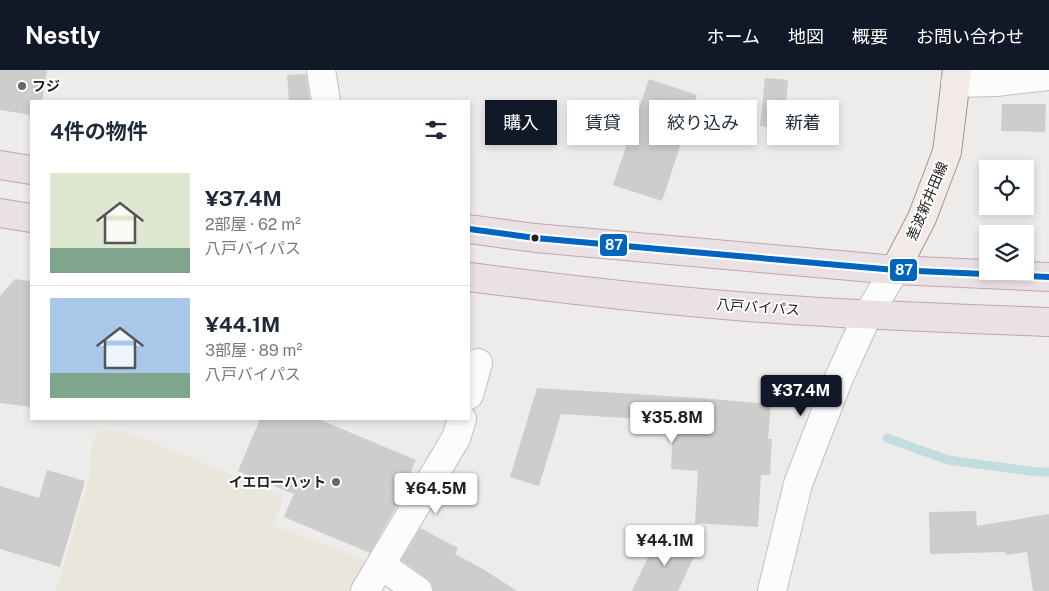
<!DOCTYPE html>
<html lang="ja">
<meta charset="utf-8">
<style>
:root{--surface:#fff;--page:#f2f2f3;--text:#1f2937;--muted:#747a83;--line:#e0e1e3;--accent:#111827}
body{margin:0;font-family:"Public Sans","Noto Sans JP",sans-serif;background:var(--page);color:var(--text);height:100vh;display:flex;flex-direction:column;font-size:19px;white-space:nowrap}
*{box-sizing:border-box;margin:0}
p{font-size:16px;color:var(--muted)}
.icon{flex:none;width:28px;height:28px;fill:none;stroke:currentColor;stroke-width:2;stroke-linecap:round;stroke-linejoin:round}
.map{position:relative;flex:1;overflow:hidden}
.drawer{position:absolute;left:30px;top:30px;width:440px;height:320px;display:flex;flex-direction:column;background:var(--surface);border-radius:0px;box-shadow:0 2px 8px #0003}
.drawer>*{flex:none}
.banner{position:absolute;left:485px;top:30px;width:475px;height:45px;display:flex;gap:10px}
.tools{position:absolute;left:979px;top:90px;display:grid;gap:10px}
.tools a{display:grid;place-items:center;width:55px;height:55px;border-radius:0px;background:var(--surface);box-shadow:0 2px 8px #0003;font-size:25px}
.price{position:absolute;translate:-50% -42px;padding:0 11px;border-radius:5px;background:#fff;color:#222;font-size:16px;line-height:32px;filter:drop-shadow(0 1px 2px #0008)}
.price::after{content:'';position:absolute;left:50%;top:30px;width:15px;height:11px;margin-left:-8px;background:inherit;clip-path:polygon(0 0,100% 0,50% 100%)}
.price.on{background:var(--accent);color:#fff}
ul{padding:0;list-style:none}
li{display:flex;align-items:center;gap:15px;height:125px;padding:0 20px}
li+li{border-top:1px solid var(--line)}
li span{display:grid;place-items:center;flex:none;width:140px;height:100px;border-radius:0px;color:#555}
li>.icon{margin-inline-start:auto}
span .icon{width:60px;height:60px;fill:#fffc;stroke-width:1}
li b{font-size:21px}
h2{display:flex;justify-content:space-between;align-items:center;height:60px;padding:0 20px;font-size:21px}
.tag{padding:0 18px;border-radius:0px;background:var(--surface);box-shadow:0 2px 8px #0003;font-size:18px;line-height:45px}
.tag.on{background:var(--accent);color:#fff}
header{display:flex;align-items:center;gap:30px;box-sizing:border-box;height:70px;padding:0 25px;background:var(--accent);color:#fff}
header strong{font-size:24px}
nav{display:flex;gap:28px;margin-inline-start:auto;font-size:18px}
.map>svg:first-child{display:block}
.farmland{fill:#e9e6db}
.lines{fill:none;stroke-linecap:round;stroke-linejoin:round}
.stream{stroke:#c1dddd;stroke-width:9}
.building{fill:#cfcdcb}
.minor-casing{stroke:#c2c1c0;stroke-width:30}
.major-casing{stroke:#a29589;stroke-width:30}
.highway-casing{stroke:#c0a4b1;stroke-width:30}
.minor{stroke:#fcfcfc;stroke-width:28}
.major{stroke:#f1eae7;stroke-width:28}
.highway{stroke:#eae1e4;stroke-width:28}
.bus-1-casing{stroke:#fff;stroke-width:10}
.bus-1{stroke:#0065bd;stroke-width:6}
.poi-dot{fill:#696867;stroke:#fff;stroke-width:2}
.bus-dot{fill:#212121;stroke:#fff;stroke-width:2}
.labels{text-anchor:middle;dominant-baseline:central;stroke-width:4;stroke-linejoin:round;paint-order:stroke}
.poi-label{font-size:14px;font-weight:bold;fill:#212121;stroke:#fff;text-anchor:start}
.street-label{font-size:14px;fill:#212121;stroke:#fff}
.line-badge{stroke:#fff;stroke-width:2}
.badge-label{font-size:14px;text-anchor:middle;font-weight:bold;fill:#fff}
</style>
<header>
<strong>Nestly</strong>
<nav><a>ホーム</a><a>地図</a><a>概要</a><a>お問い合わせ</a></nav>
</header>
<div class="map">
<svg width="1049" height="521" viewBox="0 0 1049 521">
<rect width="100%" height="100%" fill="#eeecea"/>
<polygon class="farmland" points="98,357 132,364 284,426 273,455 369,492 351,521 56,521 90,405 90,384"/>
<g class="lines">
<polyline class="stream" points="887,368 948,390 1037,402 1049,402"/>
</g>
<g class="building">
<polygon points="0,0 47,0 42,31 31,31 31,45 0,40"/>
<polygon points="306,4 310,31 289,31 287,5"/>
<polygon points="765,8 788,10 784,58 760,56"/>
<polygon points="649,9 697,25 662,131 613,115"/>
<polygon points="1002,34 1046,34 1045,62 1001,61"/>
<polygon points="15,209 31,211 31,337 0,333 0,226"/>
<polygon points="537,318 700,328 771,334 768,369 772,369 770,405 761,405 758,457 695,453 698,401 671,399 673,351 561,344 539,416 510,407"/>
<polygon points="260,349 318,349 416,390 394,441 370,483 284,447 294,424 238,401"/>
<polygon points="47,400 85,411 60,497 0,479 0,416 39,428"/>
<polygon points="976,441 977,456 1049,444 1049,521 1033,521 1027,482 1006,485 1005,482 930,484 929,442"/>
<polygon points="420,458 458,478 455,484 483,499 517,521 433,521 432,514 427,509 401,490"/>
<polygon points="659,464 696,482 678,521 632,521"/>
</g>
<g class="lines">
<g class="minor-casing">
<g id="minor">
<polyline points="321,0 326,31"/>
<polyline points="955,13 996,12 1049,6"/>
<polyline points="469,325 478,293"/>
<polyline points="381,495 418,521"/>
<polyline points="365,521 456,368 462,349"/>
<polyline points="772,521 798,414 838,310 868,244 895,200"/>
</g>
</g>
<g class="major-casing">
<polyline id="major" points="895,200 922,148 947,82 957,0"/>
</g>
<g class="highway-casing">
<g id="highway">
<polyline points="0,95 31,100"/>
<polyline points="0,143 31,148"/>
<polyline points="469,159 535,168 895,200 1049,207"/>
<path d="M469,207C554,218 639,228 724,235C832,244 941,248 1049,252"/>
</g>
</g>
<use href="#minor" class="minor"/>
<use href="#major" class="major"/>
<use href="#highway" class="highway"/>
<g class="bus-1-casing">
<polyline id="bus-1" points="469,159 535,168 895,200 1049,207"/>
</g>
<use href="#bus-1" class="bus-1"/>
</g>
<g class="poi-dot">
<circle cx="22" cy="16" r="5"/>
<circle cx="336" cy="412" r="5"/>
</g>
<circle class="bus-dot" cx="535" cy="168" r="4.5"/>
<g class="labels">
<g class="poi-label">
<text x="32" y="16">フジ</text>
<text x="326" y="412" text-anchor="end">イエローハット</text>
</g>
<g class="street-label">
<text transform="translate(927 131) rotate(-67)">差波新井田線</text>
<text transform="translate(758 237) rotate(4)">八戸バイパス</text>
</g>
</g>
<g class="line-badge">
<rect x="599" y="163" width="29" height="24" rx="5" fill="#0065bd"/>
<rect x="889" y="188" width="29" height="24" rx="5" fill="#0065bd"/>
</g>
<g class="badge-label">
<text x="614" y="180">87</text>
<text x="904" y="205">87</text>
</g>
</svg>
<div class="tools">
<a><svg class="icon" aria-label="locate" viewBox="0 0 24 24"><circle cx="12" cy="12" r="6"/><path d="M12 2v4M12 18v4M2 12h4M18 12h4"/></svg></a>
<a><svg class="icon" aria-label="layers" viewBox="0 0 24 24"><path d="M12 4l9 5-9 5-9-5zM3 14l9 5 9-5"/></svg></a>
</div>
<b class="price on" style="left:801px;top:347px">¥37.4M</b>
<b class="price" style="left:672px;top:374px">¥35.8M</b>
<b class="price" style="left:436px;top:445px">¥64.5M</b>
<b class="price" style="left:665px;top:497px">¥44.1M</b>
<div class="banner">
<a class="tag on">購入</a>
<a class="tag">賃貸</a>
<a class="tag">絞り込み</a>
<a class="tag">新着</a>
</div>
<section class="drawer">
<h2>4件の物件<svg class="icon" aria-label="filters" viewBox="0 0 24 24"><path d="M4 7h16M4 17h16"/><circle cx="9" cy="7" r="2"/><circle cx="15" cy="17" r="2"/></svg></h2>
<ul>
<li><span style="background:linear-gradient(#dfe7d0 75%,#7fa58c 0)"><svg class="icon" aria-label="home" viewBox="0 0 24 24"><path d="M3 11l9-7 9 7M6 9v11h12V9"/></svg></span><div><b>¥37.4M</b><p>2部屋 · 62 m²</p><p>八戸バイパス</p></div></li>
<li><span style="background:linear-gradient(#a9c7e8 75%,#7fa58c 0)"><svg class="icon" aria-label="home" viewBox="0 0 24 24"><path d="M3 11l9-7 9 7M6 9v11h12V9"/></svg></span><div><b>¥44.1M</b><p>3部屋 · 89 m²</p><p>八戸バイパス</p></div></li>
</ul>
</section>
</div>
